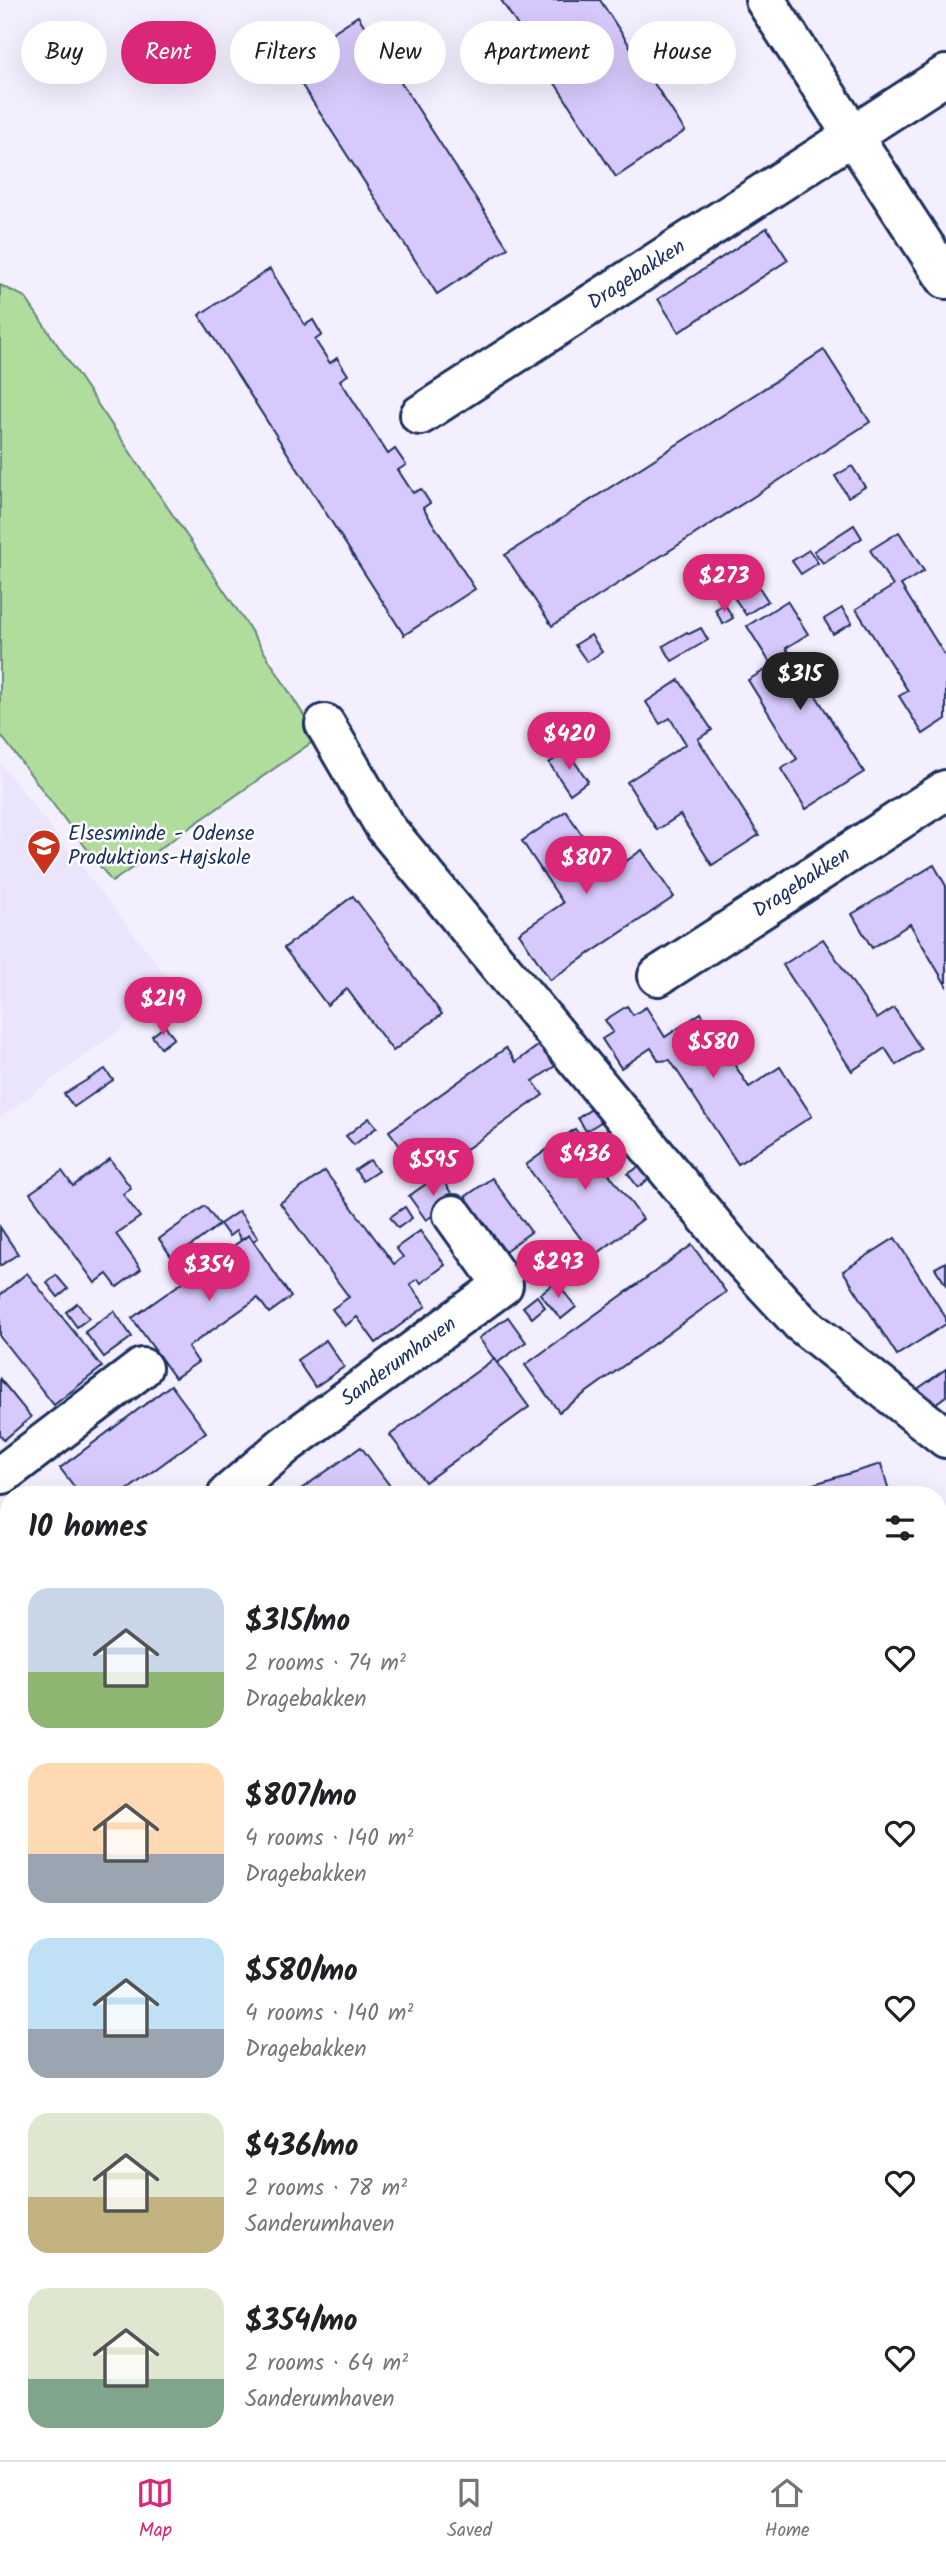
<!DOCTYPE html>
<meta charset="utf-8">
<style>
:root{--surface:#fff;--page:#f2f2f2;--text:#202124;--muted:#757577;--line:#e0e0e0;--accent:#db2777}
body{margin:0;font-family:Kalam,sans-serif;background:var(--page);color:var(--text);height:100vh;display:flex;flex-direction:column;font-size:26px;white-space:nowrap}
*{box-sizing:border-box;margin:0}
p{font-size:23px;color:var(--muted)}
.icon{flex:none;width:38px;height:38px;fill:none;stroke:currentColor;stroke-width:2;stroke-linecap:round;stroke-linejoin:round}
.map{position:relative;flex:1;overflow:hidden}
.side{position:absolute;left:0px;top:1486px;width:947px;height:975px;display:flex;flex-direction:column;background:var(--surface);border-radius:28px 28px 0 0;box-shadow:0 7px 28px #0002}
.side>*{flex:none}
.top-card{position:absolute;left:21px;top:21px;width:905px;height:63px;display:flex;gap:14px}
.price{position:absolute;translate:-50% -60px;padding:0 16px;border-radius:24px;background:var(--accent);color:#fff;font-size:23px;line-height:46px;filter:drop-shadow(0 2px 4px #0008)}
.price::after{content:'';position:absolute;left:50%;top:42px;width:21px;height:16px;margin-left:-10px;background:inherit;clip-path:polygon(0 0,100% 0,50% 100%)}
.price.selected{background:#222;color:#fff}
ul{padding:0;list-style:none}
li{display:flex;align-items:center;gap:21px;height:175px;padding:0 28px}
li span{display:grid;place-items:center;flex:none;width:196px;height:140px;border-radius:21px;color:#555}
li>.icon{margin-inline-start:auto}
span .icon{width:84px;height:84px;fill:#fffc;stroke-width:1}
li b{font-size:30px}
h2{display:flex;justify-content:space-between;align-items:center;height:84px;padding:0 28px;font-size:30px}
.chip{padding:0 24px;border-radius:32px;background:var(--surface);box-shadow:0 7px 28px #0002;font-size:24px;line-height:63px}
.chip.selected{background:var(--accent);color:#fff}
.dock{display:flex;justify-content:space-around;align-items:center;height:98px;border-top:2px solid var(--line);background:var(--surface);font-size:19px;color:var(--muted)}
.dock a{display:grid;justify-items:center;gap:4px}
.dock .selected{color:var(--accent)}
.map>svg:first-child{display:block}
.built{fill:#ebe4fd}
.green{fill:#b0dd9c;stroke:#66867d;stroke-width:2}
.building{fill:#d7c9fb;stroke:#1b2f5e;stroke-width:2}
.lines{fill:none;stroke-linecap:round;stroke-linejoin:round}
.minor-casing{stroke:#1b2f5e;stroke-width:44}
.minor{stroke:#fff;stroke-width:38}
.labels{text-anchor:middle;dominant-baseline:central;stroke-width:5;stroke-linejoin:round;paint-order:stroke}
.street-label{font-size:21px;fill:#1b2f5e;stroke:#fff}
.poi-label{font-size:21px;fill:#1b2f5e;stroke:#fff;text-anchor:start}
</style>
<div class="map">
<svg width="946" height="2460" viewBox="0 0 946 2460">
<rect width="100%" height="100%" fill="#f3effe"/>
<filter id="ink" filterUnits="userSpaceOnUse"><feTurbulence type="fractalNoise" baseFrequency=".0143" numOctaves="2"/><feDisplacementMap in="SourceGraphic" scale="14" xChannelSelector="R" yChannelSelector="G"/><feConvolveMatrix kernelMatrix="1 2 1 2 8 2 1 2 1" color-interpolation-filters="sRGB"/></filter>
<g filter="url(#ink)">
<g class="built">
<polygon points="0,763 176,988 0,1118"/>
<polygon points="0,1753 9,1763 9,2188 0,2194"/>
</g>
<g class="green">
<polygon points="0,285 25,297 246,623 318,738 112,882 0,734"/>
<polygon points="0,1858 9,1868 9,2069 0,2061"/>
</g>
<g class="building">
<polygon points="501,0 600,0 685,131 616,177"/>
<polygon points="358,16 508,248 437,294 287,62"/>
<polygon points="767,228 788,260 679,332 658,299"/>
<polygon points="270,269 305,325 313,320 322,335 315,340 330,363 337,358 348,375 340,380 388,454 395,449 406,465 398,470 413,493 421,489 430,503 423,508 475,589 404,635 199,315"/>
<polygon points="824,350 870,422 552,626 505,555"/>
<polygon points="852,466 865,487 848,497 835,476"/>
<polygon points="854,525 862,538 823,563 814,551"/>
<polygon points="899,532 924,571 901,585 946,657 946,719 923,734 899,696 908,691 856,609 893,586 870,550"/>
<polygon points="809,550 818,563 801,574 792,561"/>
<polygon points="751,575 768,601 746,615 729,590"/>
<polygon points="787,601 808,634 786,648 864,772 806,809 781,769 797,759 748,680 772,666 747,626"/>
<polygon points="724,603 733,618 723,624 715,610"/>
<polygon points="842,608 852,623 833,634 824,619"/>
<polygon points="701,628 708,640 672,661 663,646 687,632 689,634"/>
<polygon points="591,635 602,652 587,662 575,645"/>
<polygon points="679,680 712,730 698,739 759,835 712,865 680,815 657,830 627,782 686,744 670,718 660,724 646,702"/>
<polygon points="567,751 588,781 570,794 549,763"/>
<polygon points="566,811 608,874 642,850 674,897 550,980 519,933 563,903 522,841"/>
<polygon points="934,865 946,886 946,985 910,924 872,948 852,914"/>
<polygon points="353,896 442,1014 393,1051 347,989 327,1005 284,948"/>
<polygon points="823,939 877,1019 894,1008 921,1049 896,1065 885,1048 852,1071 783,965"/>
<polygon points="627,1006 633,1015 646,1007 665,1037 701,1013 749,1087 780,1067 812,1116 738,1164 670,1060 659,1061 651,1048 621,1068 602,1039 613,1032 605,1020"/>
<polygon points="165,1026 174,1038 161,1048 152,1036"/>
<polygon points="542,1043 558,1064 533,1081 543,1095 424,1179 389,1131 506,1048 516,1062"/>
<polygon points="105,1069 113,1080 74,1107 64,1094"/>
<polygon points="593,1108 601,1122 586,1131 578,1118"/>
<polygon points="369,1118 377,1127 354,1145 346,1136"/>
<polygon points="575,1129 643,1219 594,1256 526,1165"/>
<polygon points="110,1159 131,1188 123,1194 140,1217 116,1234 141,1269 117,1287 107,1274 95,1283 30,1193 62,1171 73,1186"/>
<polygon points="370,1160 378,1171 363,1181 355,1170"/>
<polygon points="640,1166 649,1179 638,1187 628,1174"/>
<polygon points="325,1171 394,1264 403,1257 396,1248 420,1231 445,1265 421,1283 418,1279 410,1284 426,1306 376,1343 357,1317 345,1326 332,1309 349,1297 280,1203"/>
<polygon points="439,1175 456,1200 426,1220 409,1196"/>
<polygon points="492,1178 531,1232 505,1251 465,1197"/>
<polygon points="205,1206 219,1225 173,1259 159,1239"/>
<polygon points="405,1207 412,1218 398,1228 390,1217"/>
<polygon points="239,1211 258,1238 253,1241 249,1235 241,1240 236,1231 229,1236 220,1224"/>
<polygon points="0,1227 18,1254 0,1266"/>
<polygon points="249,1235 291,1297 269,1313 258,1298 188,1347 198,1362 175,1378 132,1318"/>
<polygon points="895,1238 946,1318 946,1324 897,1355 843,1271"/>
<polygon points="692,1245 726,1292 559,1412 525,1365"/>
<polygon points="946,1262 946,1285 935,1268"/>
<polygon points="27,1273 102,1367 54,1405 0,1337 0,1295"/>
<polygon points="56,1275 68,1289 58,1297 47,1283"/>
<polygon points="556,1282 576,1307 561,1319 540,1294"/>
<polygon points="537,1296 545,1307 532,1318 523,1307"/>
<polygon points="77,1303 89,1318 77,1327 66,1312"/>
<polygon points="114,1311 132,1337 104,1357 85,1332"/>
<polygon points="508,1317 526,1342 497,1363 479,1338"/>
<polygon points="326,1340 344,1367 315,1387 297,1360"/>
<polygon points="494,1359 529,1407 425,1482 390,1435"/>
<polygon points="946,1369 946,1396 928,1409 916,1390"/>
<polygon points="0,1379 31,1417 4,1440 0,1435"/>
<polygon points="171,1385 206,1432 122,1494 80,1494 60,1468"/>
<polygon points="361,1447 396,1494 294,1494"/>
<polygon points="881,1464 890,1494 780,1494"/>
<polygon points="0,1532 9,1543 9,1587 0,1594"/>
<polygon points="946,1537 946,1653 938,1627 938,1540"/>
<polygon points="9,1670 9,1733 4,1735 0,1724 0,1674"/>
<polygon points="946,1756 946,1821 938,1824 938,1758"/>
<polygon points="125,2452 210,2452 199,2460 123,2460 120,2456"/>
<polygon points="869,2452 918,2452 922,2459 853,2460"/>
</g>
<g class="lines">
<g class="minor-casing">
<g id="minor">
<polyline points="765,0 946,279"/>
<polyline points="420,415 946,75"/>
<polyline points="325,724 385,827 739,1256 801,1323 946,1438"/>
<polyline points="658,976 946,790"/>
<polyline points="3,1474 142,1368"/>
<polyline points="228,1494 285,1445 503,1285 453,1215"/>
<polyline points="938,1668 946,1695"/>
<polyline points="938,1733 946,1731"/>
<polyline points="938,1934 946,1932"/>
<polyline points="0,1947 9,1956"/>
<polyline points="0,2241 9,2234"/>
<polyline points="938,2440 946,2456"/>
</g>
</g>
<use href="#minor" class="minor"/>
</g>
</g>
<defs>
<g id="university-pin" transform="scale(1.75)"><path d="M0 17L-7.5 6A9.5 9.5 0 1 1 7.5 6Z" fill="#c8321e" stroke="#fff"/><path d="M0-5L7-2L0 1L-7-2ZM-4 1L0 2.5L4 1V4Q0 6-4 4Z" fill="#fff"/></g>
</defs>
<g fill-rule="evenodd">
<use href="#university-pin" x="44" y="846"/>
</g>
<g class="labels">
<g class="street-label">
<text transform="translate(637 275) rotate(-33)">Dragebakken</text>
<text transform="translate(802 883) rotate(-33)">Dragebakken</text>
<text transform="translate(399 1362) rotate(-36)">Sanderumhaven</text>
</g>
<g class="poi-label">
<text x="68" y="834">Elsesminde - Odense<tspan x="68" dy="24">Produktions-Højskole</tspan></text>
</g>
</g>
</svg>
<b class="price" style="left:724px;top:614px">$273</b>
<b class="price selected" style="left:800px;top:712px">$315</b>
<b class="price" style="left:569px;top:772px">$420</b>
<b class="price" style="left:586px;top:896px">$807</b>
<b class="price" style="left:163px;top:1037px">$219</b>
<b class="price" style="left:713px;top:1080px">$580</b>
<b class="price" style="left:585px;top:1192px">$436</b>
<b class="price" style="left:433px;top:1198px">$595</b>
<b class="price" style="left:558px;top:1300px">$293</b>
<b class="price" style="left:209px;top:1303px">$354</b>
<div class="top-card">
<a class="chip">Buy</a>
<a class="chip selected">Rent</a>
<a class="chip">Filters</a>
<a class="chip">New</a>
<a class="chip">Apartment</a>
<a class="chip">House</a>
</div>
<section class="side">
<h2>10 homes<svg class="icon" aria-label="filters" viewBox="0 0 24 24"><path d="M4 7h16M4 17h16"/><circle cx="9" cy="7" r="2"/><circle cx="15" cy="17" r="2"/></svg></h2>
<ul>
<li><span style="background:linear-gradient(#c9d6e8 60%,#8fb573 0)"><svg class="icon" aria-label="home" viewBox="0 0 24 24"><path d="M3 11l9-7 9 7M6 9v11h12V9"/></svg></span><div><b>$315/mo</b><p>2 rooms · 74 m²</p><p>Dragebakken</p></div><svg class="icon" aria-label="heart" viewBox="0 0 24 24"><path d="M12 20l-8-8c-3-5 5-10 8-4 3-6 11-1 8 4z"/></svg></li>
<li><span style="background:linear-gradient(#ffd9b3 65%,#9aa5b1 0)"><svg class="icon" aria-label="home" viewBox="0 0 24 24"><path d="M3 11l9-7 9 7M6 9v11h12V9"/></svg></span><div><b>$807/mo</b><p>4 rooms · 140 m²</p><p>Dragebakken</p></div><svg class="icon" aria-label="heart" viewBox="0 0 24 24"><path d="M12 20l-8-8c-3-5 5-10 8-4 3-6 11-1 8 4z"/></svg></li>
<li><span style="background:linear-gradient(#bfe0f5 65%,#9aa5b1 0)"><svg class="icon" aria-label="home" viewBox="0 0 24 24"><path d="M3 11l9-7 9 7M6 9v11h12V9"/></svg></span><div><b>$580/mo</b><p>4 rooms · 140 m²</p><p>Dragebakken</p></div><svg class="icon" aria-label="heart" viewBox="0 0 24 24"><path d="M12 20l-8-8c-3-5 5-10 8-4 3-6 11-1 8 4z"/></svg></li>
<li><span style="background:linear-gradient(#dfe7d0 60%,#c2b280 0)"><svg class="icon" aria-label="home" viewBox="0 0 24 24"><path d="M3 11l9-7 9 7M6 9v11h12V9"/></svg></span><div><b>$436/mo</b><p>2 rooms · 78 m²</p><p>Sanderumhaven</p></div><svg class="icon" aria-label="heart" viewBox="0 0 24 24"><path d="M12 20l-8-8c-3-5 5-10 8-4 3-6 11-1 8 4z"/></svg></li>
<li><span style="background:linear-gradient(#dfe7d0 65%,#7fa58c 0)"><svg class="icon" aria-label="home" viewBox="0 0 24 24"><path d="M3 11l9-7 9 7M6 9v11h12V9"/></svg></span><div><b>$354/mo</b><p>2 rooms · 64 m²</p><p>Sanderumhaven</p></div><svg class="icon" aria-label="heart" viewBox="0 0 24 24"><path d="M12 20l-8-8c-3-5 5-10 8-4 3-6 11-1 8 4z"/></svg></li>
</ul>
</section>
</div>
<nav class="dock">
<a class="selected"><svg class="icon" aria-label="map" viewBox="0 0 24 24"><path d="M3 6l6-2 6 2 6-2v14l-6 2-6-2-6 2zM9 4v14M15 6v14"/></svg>Map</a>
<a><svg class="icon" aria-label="saved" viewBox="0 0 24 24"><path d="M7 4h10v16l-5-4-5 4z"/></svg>Saved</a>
<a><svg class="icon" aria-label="home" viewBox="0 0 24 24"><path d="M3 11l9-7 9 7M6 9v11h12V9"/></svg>Home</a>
</nav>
